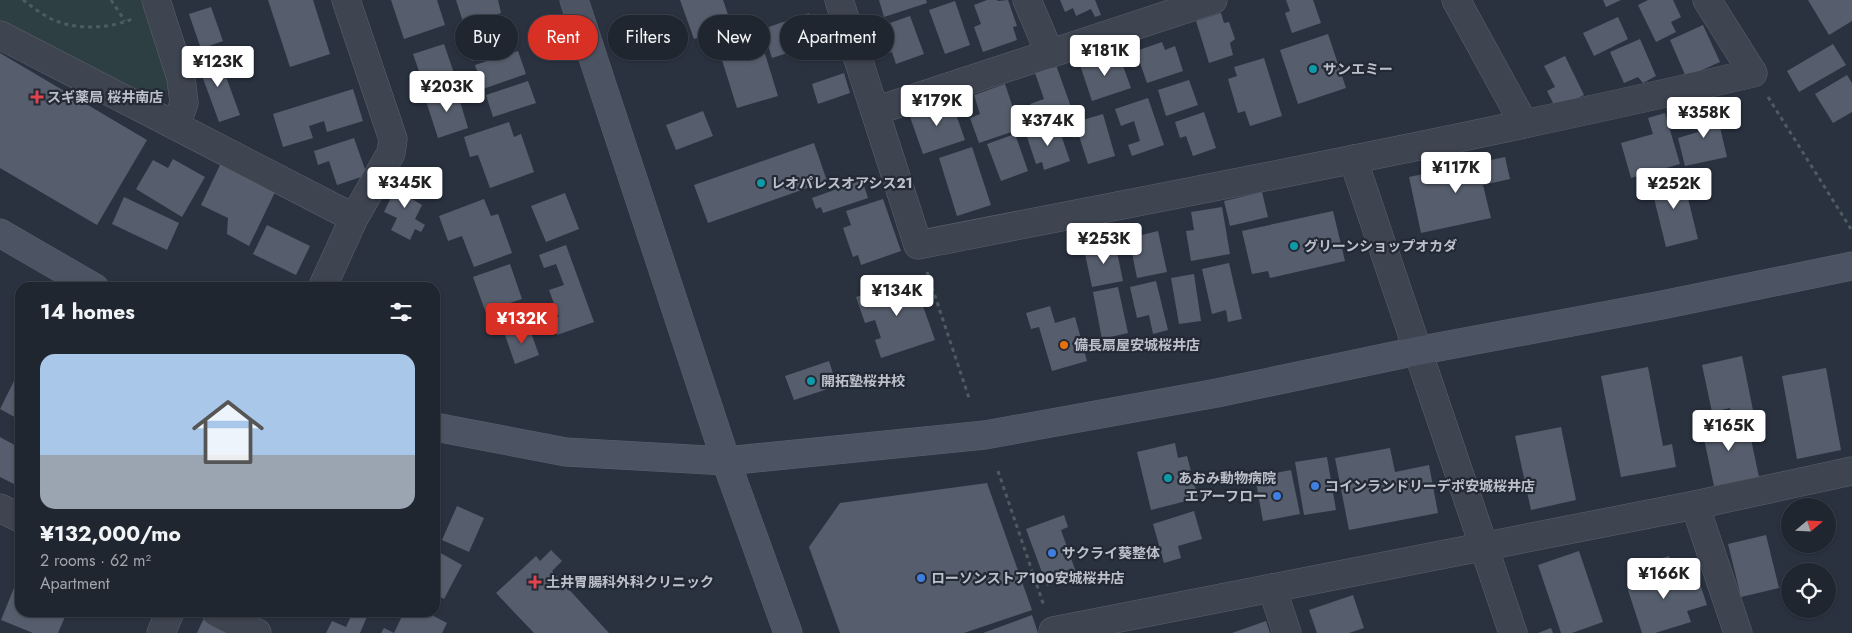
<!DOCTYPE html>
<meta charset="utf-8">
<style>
:root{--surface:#202630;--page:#282e38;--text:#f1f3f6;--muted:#a2a5ab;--line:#3d434c;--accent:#d93025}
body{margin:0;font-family:Jost,"Noto Sans JP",sans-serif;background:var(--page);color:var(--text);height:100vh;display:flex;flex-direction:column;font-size:19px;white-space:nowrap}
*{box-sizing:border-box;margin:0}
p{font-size:16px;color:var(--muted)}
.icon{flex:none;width:28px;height:28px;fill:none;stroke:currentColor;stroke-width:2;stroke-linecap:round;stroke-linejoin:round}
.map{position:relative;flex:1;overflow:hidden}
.details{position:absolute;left:15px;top:282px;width:425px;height:335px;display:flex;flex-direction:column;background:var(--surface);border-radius:15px;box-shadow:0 1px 4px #0004,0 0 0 1px var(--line)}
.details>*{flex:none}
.guide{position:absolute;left:455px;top:15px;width:475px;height:45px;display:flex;gap:10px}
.needle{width:32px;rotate:71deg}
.tools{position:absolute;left:1781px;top:498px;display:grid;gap:10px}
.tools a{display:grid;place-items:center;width:55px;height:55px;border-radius:50%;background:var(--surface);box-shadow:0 1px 4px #0004,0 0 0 1px var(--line);font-size:25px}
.price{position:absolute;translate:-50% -42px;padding:0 11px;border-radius:5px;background:#fff;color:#222;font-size:16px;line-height:32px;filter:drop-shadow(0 1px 2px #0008)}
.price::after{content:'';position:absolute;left:50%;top:30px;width:15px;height:11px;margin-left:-8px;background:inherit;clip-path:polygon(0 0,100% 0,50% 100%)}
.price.selected{background:var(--accent);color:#fff}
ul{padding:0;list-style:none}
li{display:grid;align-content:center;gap:10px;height:265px;padding:0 25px}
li+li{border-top:1px solid var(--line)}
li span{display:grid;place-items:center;height:155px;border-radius:15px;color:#555}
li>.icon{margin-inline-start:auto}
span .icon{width:90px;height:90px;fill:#fffc;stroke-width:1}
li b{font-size:21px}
h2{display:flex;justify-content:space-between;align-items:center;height:60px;padding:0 25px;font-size:21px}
.pill{padding:0 18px;border-radius:22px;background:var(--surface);box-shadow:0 1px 4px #0004,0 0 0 1px var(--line);font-size:18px;line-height:45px}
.pill.selected{background:var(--accent);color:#fff}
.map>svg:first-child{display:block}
.green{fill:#2d3f42}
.building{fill:#565e6d}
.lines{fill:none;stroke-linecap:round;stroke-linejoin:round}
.street-casing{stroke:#5c626d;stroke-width:29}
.secondary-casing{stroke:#5c626d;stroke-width:29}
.path{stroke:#4c5c60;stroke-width:3;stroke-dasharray:4 4;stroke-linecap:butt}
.street{stroke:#3e4450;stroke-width:28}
.secondary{stroke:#4c5362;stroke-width:28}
.culture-dot{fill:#0f9aa8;stroke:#232935;stroke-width:2}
.health-dot{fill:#e0444e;stroke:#232935;stroke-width:2}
.food-dot{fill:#e8710a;stroke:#232935;stroke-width:2}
.shop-dot{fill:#3f7fe0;stroke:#232935;stroke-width:2}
.labels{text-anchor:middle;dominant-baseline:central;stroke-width:4.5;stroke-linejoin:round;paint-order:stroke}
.poi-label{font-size:14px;font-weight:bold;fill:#bbc0ca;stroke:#232935;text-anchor:start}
</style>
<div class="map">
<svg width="1852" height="633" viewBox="0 0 1852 633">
<rect width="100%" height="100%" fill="#2a3240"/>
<polygon class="green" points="0,0 141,0 171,88 154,100 0,22"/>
<g class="building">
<polygon points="268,0 313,0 330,54 290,67"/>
<polygon points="391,0 437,0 445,25 404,39"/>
<polygon points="456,0 498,0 501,13 464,25"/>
<polygon points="680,0 723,0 732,26 694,39"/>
<polygon points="879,0 926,0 927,3 884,17"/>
<polygon points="987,0 997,0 998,1 1008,0 1017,26 1013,27 1017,40 983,52 974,27 981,24 974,5"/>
<polygon points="1060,0 1095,0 1101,15 1095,17 1091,9 1076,16 1073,8 1065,12"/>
<polygon points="1286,0 1313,0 1321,23 1292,33 1285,13 1290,11"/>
<polygon points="1603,0 1621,0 1606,7"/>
<polygon points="1648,0 1673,0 1681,17 1671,22 1676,32 1656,42 1638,5"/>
<polygon points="1808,0 1852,0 1852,21 1829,35"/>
<polygon points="955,1 970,45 945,54 929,10"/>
<polygon points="211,7 223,41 201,49 189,14"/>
<polygon points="809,13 816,35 791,43 794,51 772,58 763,29"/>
<polygon points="1221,13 1224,23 1229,22 1235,39 1230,43 1233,55 1209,63 1196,21"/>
<polygon points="910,16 924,54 896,64 892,52 882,55 873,29"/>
<polygon points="1618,17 1628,39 1594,56 1583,33"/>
<polygon points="509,24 517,45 472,61 464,39"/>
<polygon points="1703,25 1720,62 1686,77 1670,40"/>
<polygon points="758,31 778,96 737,108 717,44"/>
<polygon points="1328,34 1346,88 1298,104 1280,50"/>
<polygon points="1640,39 1656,76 1643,83 1638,77 1624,83 1610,52"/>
<polygon points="1162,42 1165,50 1175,46 1183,71 1147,83 1136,51"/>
<polygon points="444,44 456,79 418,91 413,73 419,71 413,54"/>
<polygon points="1833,44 1846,65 1799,92 1787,71"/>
<polygon points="518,51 526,74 483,89 475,65"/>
<polygon points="1118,52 1131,88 1092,101 1080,65"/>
<polygon points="0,53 147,140 97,225 0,168"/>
<polygon points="218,55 240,115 219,122 197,62"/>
<polygon points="1565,56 1584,95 1556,109 1547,91 1555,87 1544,66"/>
<polygon points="1264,58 1282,116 1250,126 1245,111 1238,113 1228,79 1237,76 1234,67"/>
<polygon points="1056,65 1071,107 1036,120 1030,104 1044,99 1035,73"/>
<polygon points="844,73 850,93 818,104 812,84"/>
<polygon points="1847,75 1852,83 1852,112 1833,123 1815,94"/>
<polygon points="1189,80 1198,105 1166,116 1158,90"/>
<polygon points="528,81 536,103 493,117 486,95"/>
<polygon points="1005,84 1020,129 979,143 970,118 980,114 974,95"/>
<polygon points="456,88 468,128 438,138 425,98"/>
<polygon points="353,89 363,121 327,132 324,121 309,126 313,138 283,147 273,114"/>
<polygon points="1148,98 1164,145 1132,156 1128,145 1140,141 1134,121 1121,126 1115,109"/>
<polygon points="951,100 965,140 923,154 909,114"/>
<polygon points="1715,106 1727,157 1685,166 1678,138 1698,132 1691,111"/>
<polygon points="703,111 713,136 676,150 666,125"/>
<polygon points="1204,112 1216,148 1193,156 1186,136 1180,138 1175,122"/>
<polygon points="1665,113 1680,164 1631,178 1621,143 1653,134 1648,118"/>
<polygon points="1103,114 1115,156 1088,164 1079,136 1074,138 1069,124"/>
<polygon points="509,122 514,137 521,134 534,172 490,188 478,155 470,157 464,137"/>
<polygon points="1057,123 1070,161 1044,170 1042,162 1036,164 1026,134"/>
<polygon points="1015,134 1028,171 1001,181 987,144"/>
<polygon points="354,138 367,175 337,185 329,161 318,165 314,151"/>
<polygon points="814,143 827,181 708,223 694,185"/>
<polygon points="972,147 991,205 957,216 939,158"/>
<polygon points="1505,157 1510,179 1483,185 1491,218 1421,233 1409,177"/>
<polygon points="173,159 205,177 182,217 136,189 153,160 168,168"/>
<polygon points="221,163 276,190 249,246 227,234 228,218 201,205"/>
<polygon points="1682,174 1698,239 1666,247 1650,182"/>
<polygon points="401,177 418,186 412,199 422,205 415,219 425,225 421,232 415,229 410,240 391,230 397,218 384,212"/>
<polygon points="862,180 868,198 823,213 821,207 816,209 812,198"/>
<polygon points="1262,192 1268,217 1230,226 1224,201"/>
<polygon points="565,193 579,229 546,242 531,206"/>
<polygon points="124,197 179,223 167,250 112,224"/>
<polygon points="484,199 491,216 498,214 512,253 474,267 462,236 448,241 439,216"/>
<polygon points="883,199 901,251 861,265 858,255 853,257 843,228 851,225 846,211"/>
<polygon points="1222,207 1230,254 1191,261 1186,231 1194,230 1191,212"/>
<polygon points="1333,211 1345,261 1270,278 1268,271 1252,274 1242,231"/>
<polygon points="267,225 310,246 296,275 253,254"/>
<polygon points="1158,231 1167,272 1137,278 1129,238"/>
<polygon points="1115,242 1123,281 1092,287 1084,249"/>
<polygon points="566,245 594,322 557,335 551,320 559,317 549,290 564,285 556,264 544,268 539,255"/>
<polygon points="1229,263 1242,319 1228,322 1226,310 1212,314 1202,269"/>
<polygon points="510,264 522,299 510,303 513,311 488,319 473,277"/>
<polygon points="1194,274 1201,321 1179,324 1171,278"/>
<polygon points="913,278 935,340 881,358 875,340 881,338 875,320 865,323 856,297"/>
<polygon points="1156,281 1168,330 1153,334 1149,315 1137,318 1130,287"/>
<polygon points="1118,287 1128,333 1102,339 1093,292"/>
<polygon points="1050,306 1055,323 1075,317 1087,361 1052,371 1039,327 1031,329 1026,313"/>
<polygon points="529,327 539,355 515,364 505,335"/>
<polygon points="1742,356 1754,415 1732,420 1730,408 1712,412 1702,365"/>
<polygon points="829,361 837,386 794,400 785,376"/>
<polygon points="1648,367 1663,446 1672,444 1676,467 1621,477 1601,376"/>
<polygon points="1826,368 1841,450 1797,459 1782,376"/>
<polygon points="16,377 20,379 20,420 0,409"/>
<polygon points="1724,415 1727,430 1748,425 1759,477 1714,486 1700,420"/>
<polygon points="1561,427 1576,500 1531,510 1515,436"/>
<polygon points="0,437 20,448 20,487 0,477"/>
<polygon points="1175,443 1178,458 1187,456 1198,498 1151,510 1137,452"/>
<polygon points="1390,448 1395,472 1429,465 1438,513 1349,530 1335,458"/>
<polygon points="1327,457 1336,510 1304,515 1295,462"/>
<polygon points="1291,470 1300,514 1263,521 1255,477"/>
<polygon points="987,483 1032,610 964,633 840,633 809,547 840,503"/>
<polygon points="457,506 484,518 469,552 442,540"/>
<polygon points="1194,511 1202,539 1178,546 1181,558 1164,563 1153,524"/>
<polygon points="1064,515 1068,527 1061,530 1077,575 1047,586 1026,529"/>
<polygon points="1766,535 1779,588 1741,597 1728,544"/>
<polygon points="551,550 562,561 552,571 609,633 534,633 496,593 536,556 540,561"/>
<polygon points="437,551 462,565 444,599 435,594 435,554"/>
<polygon points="1579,551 1603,622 1572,633 1561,633 1538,565"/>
<polygon points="1669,556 1681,590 1700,584 1707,605 1687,611 1691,622 1655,633 1642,633 1627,587 1657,576 1652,561"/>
<polygon points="20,573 20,612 67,612 58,633 33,633 1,620"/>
<polygon points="1353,595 1364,628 1349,633 1317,633 1309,610"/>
<polygon points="353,612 369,612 360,633 326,633 332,621 346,627"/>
<polygon points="404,612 426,612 447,623 442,633 394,633"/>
<polygon points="1032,615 1038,633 983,633"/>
<polygon points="203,620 232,633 197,633"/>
<polygon points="1266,621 1270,633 1232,633"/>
<polygon points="384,628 394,633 381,633"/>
<polygon points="1551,628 1553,633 1538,633"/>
</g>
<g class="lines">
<g class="street-casing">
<g id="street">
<polyline points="156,0 181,78 184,103 176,125"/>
<path d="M839,0L918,245C1197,190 1476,138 1753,73L1707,0"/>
<polyline points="1027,0 1050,54"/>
<polyline points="1456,0 1524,124"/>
<polyline points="0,35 354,218"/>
<polyline points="875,111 1213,0"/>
<polyline points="1353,159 1513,633"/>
<polyline points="322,288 354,218 391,153 393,139 346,0"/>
<polyline points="1695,505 1852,471"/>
<polyline points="0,508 20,518"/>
<polyline points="1272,588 1287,633"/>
<polyline points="216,612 257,633"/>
<polyline points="161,633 170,612"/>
<polyline points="1054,633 1053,631 1695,505 1738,633"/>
</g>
</g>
<g class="secondary-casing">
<g id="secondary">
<polyline points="574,0 726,461 788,633"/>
<polyline points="0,233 95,288"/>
<polyline points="435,427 566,452 726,461 985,435 1217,393 1417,351 1662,305 1852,266"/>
</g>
</g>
<g class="path">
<path d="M23,0C34,8 46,18 59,22C81,30 111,28 132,19"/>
<polyline points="111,0 125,21"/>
<polyline points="1768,97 1851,229"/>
<polyline points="927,272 970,401"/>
<polyline points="998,471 1044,606"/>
</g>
<use href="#street" class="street"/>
<use href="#secondary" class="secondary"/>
</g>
<g class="culture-dot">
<circle cx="1313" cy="69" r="5"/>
<circle cx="761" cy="183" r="5"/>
<circle cx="1294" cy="246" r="5"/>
<circle cx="811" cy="381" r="5"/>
<circle cx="1168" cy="478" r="5"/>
</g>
<g class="health-dot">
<path d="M34.5 89.5h5v5h5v5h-5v5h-5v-5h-5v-5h5z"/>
<path d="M532.5 574.5h5v5h5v5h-5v5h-5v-5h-5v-5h5z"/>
</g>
<circle class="food-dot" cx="1064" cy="345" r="5"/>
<g class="shop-dot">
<circle cx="1315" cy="486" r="5"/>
<circle cx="1277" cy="496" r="5"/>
<circle cx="1052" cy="553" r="5"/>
<circle cx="921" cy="578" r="5"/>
</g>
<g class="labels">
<g class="poi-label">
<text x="1323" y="69">サンエミー</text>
<text x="47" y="97">スギ薬局 桜井南店</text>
<text x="771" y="183">レオパレスオアシス21</text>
<text x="1304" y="246">グリーンショップオカダ</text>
<text x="1074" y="345">備長扇屋安城桜井店</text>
<text x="821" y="381">開拓塾桜井校</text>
<text x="1178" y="478">あおみ動物病院</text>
<text x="1325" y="486">コインランドリーデポ安城桜井店</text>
<text x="1267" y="496" text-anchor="end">エアーフロー</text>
<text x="1062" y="553">サクライ葵整体</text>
<text x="931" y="578">ローソンストア100安城桜井店</text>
<text x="546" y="582">土井胃腸科外科クリニック</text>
</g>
</g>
</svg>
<div class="tools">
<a><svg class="needle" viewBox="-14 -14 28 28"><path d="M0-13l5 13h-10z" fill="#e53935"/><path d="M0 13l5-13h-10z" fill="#a2a5ab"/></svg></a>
<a><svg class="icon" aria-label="locate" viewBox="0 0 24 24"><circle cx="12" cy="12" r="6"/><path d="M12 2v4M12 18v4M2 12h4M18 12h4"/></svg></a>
</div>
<b class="price" style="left:1105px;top:77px">¥181K</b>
<b class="price" style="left:218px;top:88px">¥123K</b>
<b class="price" style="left:447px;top:113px">¥203K</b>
<b class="price" style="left:937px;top:127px">¥179K</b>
<b class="price" style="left:1704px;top:139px">¥358K</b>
<b class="price" style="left:1048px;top:147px">¥374K</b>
<b class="price" style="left:1456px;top:194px">¥117K</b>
<b class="price" style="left:405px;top:209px">¥345K</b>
<b class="price" style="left:1674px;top:210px">¥252K</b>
<b class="price" style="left:1104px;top:265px">¥253K</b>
<b class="price" style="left:897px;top:317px">¥134K</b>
<b class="price selected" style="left:522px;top:345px">¥132K</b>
<b class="price" style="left:1729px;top:452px">¥165K</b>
<b class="price" style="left:1664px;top:600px">¥166K</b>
<div class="guide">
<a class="pill">Buy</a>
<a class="pill selected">Rent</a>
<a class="pill">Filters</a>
<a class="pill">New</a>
<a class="pill">Apartment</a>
</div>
<section class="details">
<h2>14 homes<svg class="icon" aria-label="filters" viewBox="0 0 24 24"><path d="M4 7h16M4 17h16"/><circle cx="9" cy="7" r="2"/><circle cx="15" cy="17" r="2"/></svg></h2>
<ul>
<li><span style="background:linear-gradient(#a9c7e8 65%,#9aa5b1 0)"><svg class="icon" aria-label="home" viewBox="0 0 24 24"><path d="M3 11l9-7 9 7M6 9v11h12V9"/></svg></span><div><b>¥132,000/mo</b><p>2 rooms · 62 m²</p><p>Apartment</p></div></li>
</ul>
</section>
</div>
